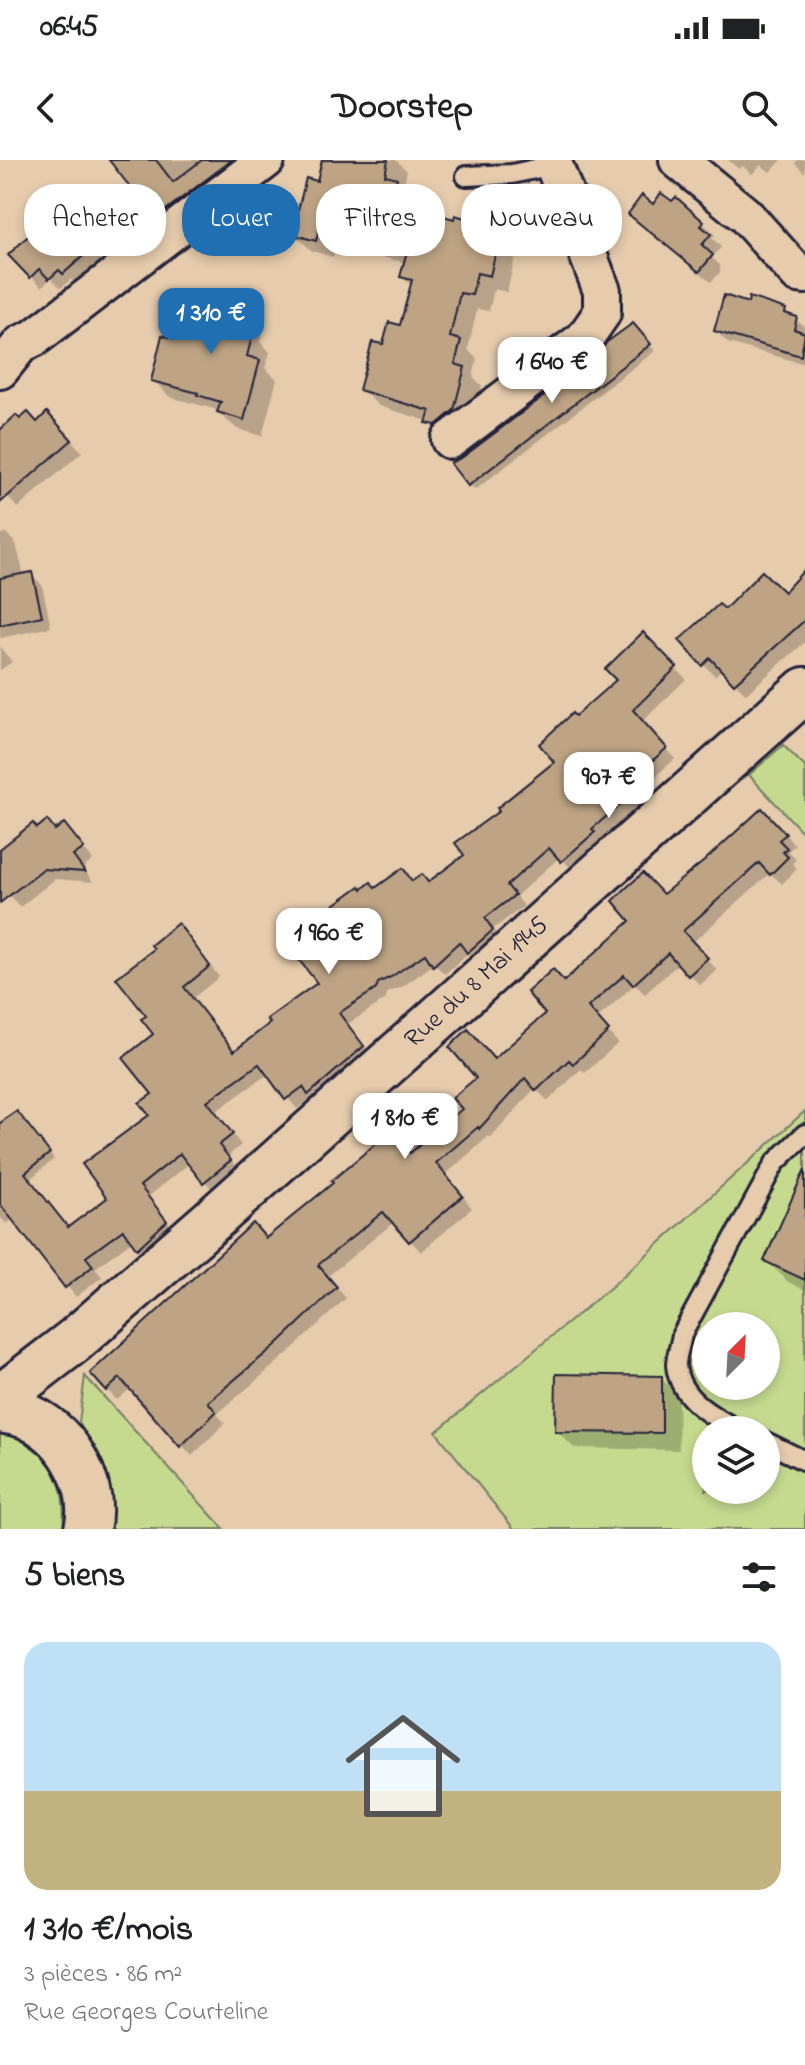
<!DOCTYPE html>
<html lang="fr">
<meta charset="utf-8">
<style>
:root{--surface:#fff;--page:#f6f6f6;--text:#202124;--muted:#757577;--accent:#1f6fb2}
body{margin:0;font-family:"Indie Flower",sans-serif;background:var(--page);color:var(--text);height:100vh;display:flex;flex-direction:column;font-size:30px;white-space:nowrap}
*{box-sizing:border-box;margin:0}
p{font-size:26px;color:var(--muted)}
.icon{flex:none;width:44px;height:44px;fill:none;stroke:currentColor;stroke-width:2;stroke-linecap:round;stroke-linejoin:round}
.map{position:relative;height:1369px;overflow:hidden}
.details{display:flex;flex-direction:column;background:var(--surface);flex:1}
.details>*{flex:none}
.guide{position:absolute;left:24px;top:24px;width:758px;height:72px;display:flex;gap:16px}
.needle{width:52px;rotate:24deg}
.buttons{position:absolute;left:692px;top:1152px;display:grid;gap:16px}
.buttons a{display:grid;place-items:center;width:88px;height:88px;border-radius:50%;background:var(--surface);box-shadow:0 4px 12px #0003;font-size:40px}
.price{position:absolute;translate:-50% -68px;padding:0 18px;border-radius:16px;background:#fff;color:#222;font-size:26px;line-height:52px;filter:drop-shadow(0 2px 4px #0008)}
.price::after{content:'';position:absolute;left:50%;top:48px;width:24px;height:18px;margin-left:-12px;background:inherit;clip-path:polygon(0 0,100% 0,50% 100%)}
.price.active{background:var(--accent);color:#fff}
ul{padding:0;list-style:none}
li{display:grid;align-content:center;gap:16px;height:424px;padding:0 24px}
li span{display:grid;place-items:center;height:248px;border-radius:24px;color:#555}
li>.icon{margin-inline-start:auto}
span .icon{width:144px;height:144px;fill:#fffc;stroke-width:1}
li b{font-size:34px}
h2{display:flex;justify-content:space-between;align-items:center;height:96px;padding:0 24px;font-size:34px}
.chip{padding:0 28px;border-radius:32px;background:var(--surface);box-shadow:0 4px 12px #0003;font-size:28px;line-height:72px}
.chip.active{background:var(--accent);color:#fff}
.status{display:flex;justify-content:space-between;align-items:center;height:56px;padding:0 40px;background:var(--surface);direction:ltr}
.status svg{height:22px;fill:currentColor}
header{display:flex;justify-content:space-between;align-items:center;height:104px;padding:0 24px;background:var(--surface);font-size:36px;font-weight:700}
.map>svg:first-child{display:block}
.green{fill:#c6da8f;stroke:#747e65;stroke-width:2;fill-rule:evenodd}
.shadow{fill:#0003}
.building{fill:#bea485;stroke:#22223b;stroke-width:2}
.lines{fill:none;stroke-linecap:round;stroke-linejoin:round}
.lane-casing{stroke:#22223b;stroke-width:24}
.street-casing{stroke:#22223b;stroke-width:42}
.secondary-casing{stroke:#22223b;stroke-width:50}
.lane{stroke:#e6cbad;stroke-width:18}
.street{stroke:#e6cbad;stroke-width:36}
.secondary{stroke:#e6cbad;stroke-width:44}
.labels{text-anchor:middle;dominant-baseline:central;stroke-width:8;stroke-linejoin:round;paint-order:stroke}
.street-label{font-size:26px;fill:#22223b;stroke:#e6cbad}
</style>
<div class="status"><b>06:45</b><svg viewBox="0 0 49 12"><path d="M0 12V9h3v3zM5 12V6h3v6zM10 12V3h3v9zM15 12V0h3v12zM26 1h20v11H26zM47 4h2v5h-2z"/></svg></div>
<header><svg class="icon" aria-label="back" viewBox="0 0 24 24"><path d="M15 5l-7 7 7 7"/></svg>Doorstep<svg class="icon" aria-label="search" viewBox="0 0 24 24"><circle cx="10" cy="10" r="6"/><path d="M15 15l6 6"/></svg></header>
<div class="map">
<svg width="805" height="1369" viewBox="0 0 805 1369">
<rect width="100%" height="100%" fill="#e6cbad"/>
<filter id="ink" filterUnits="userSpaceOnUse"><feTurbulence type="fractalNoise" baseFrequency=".0125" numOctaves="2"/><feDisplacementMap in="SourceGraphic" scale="16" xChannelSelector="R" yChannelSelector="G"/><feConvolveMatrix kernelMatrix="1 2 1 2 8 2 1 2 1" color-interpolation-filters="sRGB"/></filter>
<g filter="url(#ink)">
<g class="green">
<polygon points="783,585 805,607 805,675 749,615"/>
<path d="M805,951V1369H514L436,1272L611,1127ZM706,1166H766V1226H706ZM706,1270H766V1330H706Z"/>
<polygon points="85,1216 224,1369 109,1369 87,1281 79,1262"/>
<path d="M0,1271C48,1288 68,1318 63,1369H0Z"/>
</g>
<g class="shadow">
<polygon points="112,0 262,0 157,81 133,56 147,45"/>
<polygon points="339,0 396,0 407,11 403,26 413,37 410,49 455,62 480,64 503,59 520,76 507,132 494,129 489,151 477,149 468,190 477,199 473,217 482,226 471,268 446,280 428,261 379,246 361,229 384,187 401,167 412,126 402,117 406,103 336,86 333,97 312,91 294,74 319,24"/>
<polygon points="728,0 782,0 770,12 761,5 752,14 743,6 739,9"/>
<polygon points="798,0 805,0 805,13 795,3"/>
<polygon points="74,35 115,78 96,95 101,100 75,124 71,119 61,128 51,118 42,127 11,95"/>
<polygon points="654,47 703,63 715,75 712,78 721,87 712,98 720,105 720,112 711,122 631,54"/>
<polygon points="247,148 264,165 260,182 270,192 265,208 277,219 262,276 237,269 214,249 170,237 153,220 175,181 193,158"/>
<polygon points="785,151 805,167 805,204 728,183 716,171"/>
<polygon points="638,171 655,191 475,330 469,324 464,298"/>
<polygon points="21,262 58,266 82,292 18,348 0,329 0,272"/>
<polygon points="6,373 16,384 24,416 31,414 42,425 51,467 0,478 0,375"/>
<polygon points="805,413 805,482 746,534 722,508 715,516 703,504 725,452 784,435"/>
<polygon points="643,475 686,519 642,562 675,599 640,630 647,639 601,680 604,683 573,710 560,697 516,736 524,746 493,769 502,781 479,802 469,792 445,814 434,804 402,827 387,833 386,839 348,864 373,897 320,943 313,937 297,949 268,914 215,952 241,985 228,996 240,1011 214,1032 190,1003 148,1037 176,1072 148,1097 133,1080 95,1108 102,1117 76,1137 14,1058 7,1064 0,1057 0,1008 41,982 54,999 30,1019 69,1068 110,1038 152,955 156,875 148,856 157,789 178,766 188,776 219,817 193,838 235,893 319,824 318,781 362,731 376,730 402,710 414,722 429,723 467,695 502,651 556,602 575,558 619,520"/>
<polygon points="0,487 12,502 0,510"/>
<polygon points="773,661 795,685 788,691 796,700 792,703 797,709 782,724 770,713 692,783 717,810 700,825 679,803 645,834 635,824 597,859 618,883 585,913 581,909 548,941 535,928 491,978 489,976 445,1015 472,1048 421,1092 394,1062 327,1117 346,1138 287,1194 217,1254 225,1263 192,1296 131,1228 117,1240 107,1230 267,1081 411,995 465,949 495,901 548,854 565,823 664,737"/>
<polygon points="64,666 93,700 83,708 93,722 55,719 20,747 0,724 0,692 37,670 56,672"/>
<polygon points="805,1014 805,1130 788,1122 766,1100"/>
<polygon points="661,1218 678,1236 679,1290 574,1288 557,1271"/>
</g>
<g class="building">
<polygon points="109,0 156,0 173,22 202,0 232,0 142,68 130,56 144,45"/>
<polygon points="322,0 388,0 385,15 397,18 391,41 454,59 455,55 478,62 481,51 504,57 490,116 477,113 472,135 460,133 450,177 461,180 455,204 465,207 454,250 436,265 426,263 430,251 359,230 372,182 383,184 389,162 400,165 412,120 400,117 407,91 319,69 316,81 292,74 306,18 317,21"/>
<polygon points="74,33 106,66 87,83 91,89 63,114 59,110 49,119 39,109 30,118 8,95 42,63 35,57 58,36 64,42"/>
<polygon points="661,33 672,41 676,37 704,62 701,66 711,74 702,85 713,95 699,112 628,54 642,35 653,44"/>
<polygon points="198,133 248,146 241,170 253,173 247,196 260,200 244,260 217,252 221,242 197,235 198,233 151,221 162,175 174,179 181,154 192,156"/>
<polygon points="724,135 748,143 749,137 786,149 785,153 797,157 794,169 805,173 801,196 714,171"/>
<polygon points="633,163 651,184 468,326 450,303 463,297 597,196 607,182"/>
<polygon points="28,252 37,262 47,252 72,280 0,343 0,270 16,255 20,259"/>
<polygon points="805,409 805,460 734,524 710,498 702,506 679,480 719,444 725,449 762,411 784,432"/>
<polygon points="32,412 42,456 0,465 0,418"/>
<polygon points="643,472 677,507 633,550 667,588 631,619 639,628 592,669 595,672 561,702 549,688 507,725 515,735 485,758 493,770 467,793 459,782 433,806 425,794 391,817 378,823 376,829 339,853 364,886 308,935 303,927 285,940 259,904 207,941 233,974 219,985 231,1000 203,1023 180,994 140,1026 167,1061 137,1089 123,1070 86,1097 93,1106 65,1128 0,1044 0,963 17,951 50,993 25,1013 68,1067 107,1038 82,1004 149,955 139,943 152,934 123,898 153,874 141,859 146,856 116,818 154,789 151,785 178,763 210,806 184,827 234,891 270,863 267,859 317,823 296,796 315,781 305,766 360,726 362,729 371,722 375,728 403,708 412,721 422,714 428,722 464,695 455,683 499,651 497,648 554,602 539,584 572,553 575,556 616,520 605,509"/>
<polygon points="762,648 786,674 779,680 787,688 783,692 788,697 770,715 759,703 683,771 708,798 688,816 668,793 633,825 624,815 588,847 609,871 573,904 569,900 536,931 525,918 479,969 478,967 436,1003 463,1036 409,1082 383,1052 318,1105 337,1127 277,1184 208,1242 216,1252 180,1287 120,1218 106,1231 90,1213 253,1063 266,1078 333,1023 331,1021 391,971 410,993 462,949 452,938 476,918 449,887 468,869 494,899 545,854 527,832 553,809 564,821 630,761 613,741 626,728 643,713 663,734 703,702"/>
<polygon points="47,660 55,670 64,663 84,688 73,696 85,712 43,709 0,743 0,689 33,663 37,668"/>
<polygon points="805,1009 805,1120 764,1101"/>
<polygon points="556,1214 662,1216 662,1273 555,1272"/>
</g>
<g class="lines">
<g class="lane-casing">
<g id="lane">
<polyline points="466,16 512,14 553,5"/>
<path d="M739,1270C713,1257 679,1239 676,1205C676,1196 681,1183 682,1174L775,1003L805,974"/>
<polyline points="766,1282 805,1301"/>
</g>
</g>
<g class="street-casing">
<g id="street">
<polyline points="678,0 745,55 798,114 805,115"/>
<polyline points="0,210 21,184 34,178 266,0"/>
<polyline points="450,280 584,179 602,153 602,131 552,0"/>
</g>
</g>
<g class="secondary-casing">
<g id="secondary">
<polyline points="0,1238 75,1180 210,1062 805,530"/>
<path d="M0,1250C10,1252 22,1253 31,1258C70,1277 97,1326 87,1369"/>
</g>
</g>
<use href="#lane" class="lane"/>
<use href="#street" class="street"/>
<use href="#secondary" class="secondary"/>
</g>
</g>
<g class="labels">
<g class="street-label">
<text transform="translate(477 823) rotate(-42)">Rue du 8 Mai 1945</text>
</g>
</g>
</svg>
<div class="buttons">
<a><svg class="needle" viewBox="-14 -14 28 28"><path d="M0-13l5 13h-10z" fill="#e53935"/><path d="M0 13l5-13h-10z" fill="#757577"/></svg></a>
<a><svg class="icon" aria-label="layers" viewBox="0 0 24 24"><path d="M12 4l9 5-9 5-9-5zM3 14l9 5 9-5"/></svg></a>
</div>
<b class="price active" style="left:211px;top:196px">1 310 €</b>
<b class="price" style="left:552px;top:245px">1 640 €</b>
<b class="price" style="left:609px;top:660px">907 €</b>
<b class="price" style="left:329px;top:816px">1 960 €</b>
<b class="price" style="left:405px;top:1001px">1 810 €</b>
<div class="guide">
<a class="chip">Acheter</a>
<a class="chip active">Louer</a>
<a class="chip">Filtres</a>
<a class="chip">Nouveau</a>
</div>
</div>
<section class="details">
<h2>5 biens<svg class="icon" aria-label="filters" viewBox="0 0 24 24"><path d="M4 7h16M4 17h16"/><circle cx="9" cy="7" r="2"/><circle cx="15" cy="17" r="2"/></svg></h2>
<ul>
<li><span style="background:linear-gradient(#bfe0f5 60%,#c2b280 0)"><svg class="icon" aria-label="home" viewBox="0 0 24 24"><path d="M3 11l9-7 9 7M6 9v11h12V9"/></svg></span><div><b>1 310 €/mois</b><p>3 pièces · 86 m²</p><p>Rue Georges Courteline</p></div></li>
</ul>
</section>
